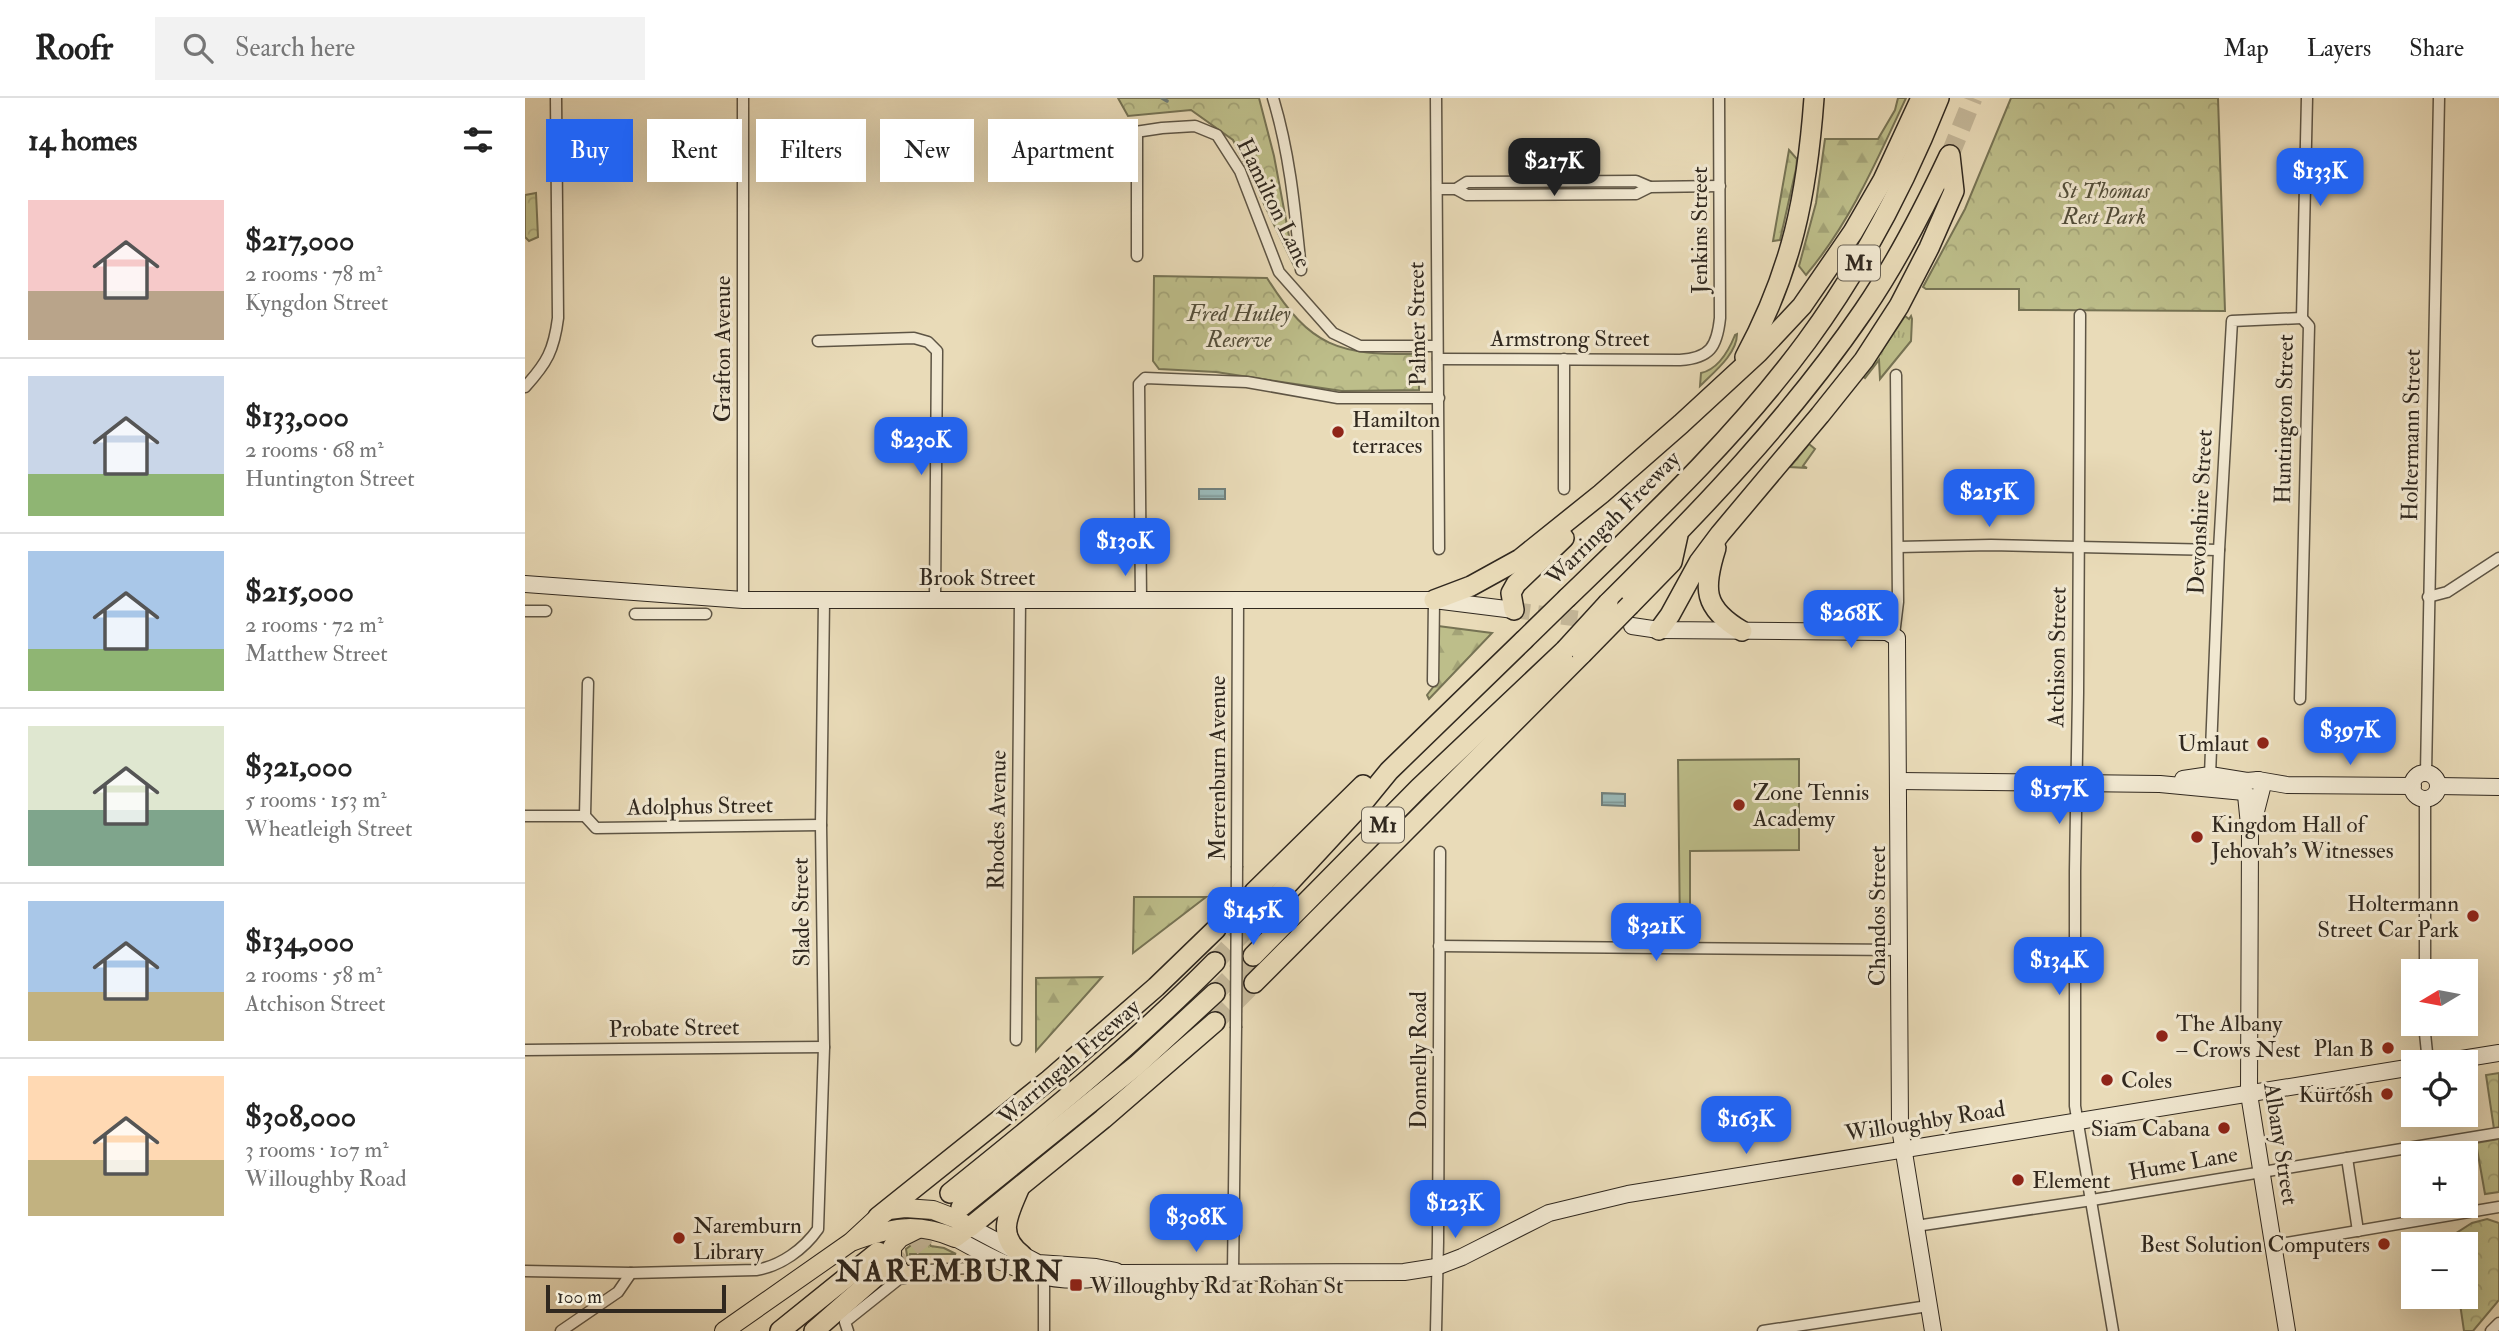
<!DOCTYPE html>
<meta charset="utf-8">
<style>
:root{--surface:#fff;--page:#f2f2f2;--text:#222;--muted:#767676;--line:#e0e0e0;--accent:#2563eb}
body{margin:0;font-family:"IM FELL Double Pica",serif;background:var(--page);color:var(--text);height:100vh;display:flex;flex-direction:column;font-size:26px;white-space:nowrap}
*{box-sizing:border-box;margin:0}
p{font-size:23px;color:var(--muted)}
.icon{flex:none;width:38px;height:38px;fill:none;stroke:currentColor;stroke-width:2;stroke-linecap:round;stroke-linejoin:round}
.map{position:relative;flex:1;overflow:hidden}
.panel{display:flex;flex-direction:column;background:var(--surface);width:525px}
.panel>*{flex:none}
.hud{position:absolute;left:21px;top:21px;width:665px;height:63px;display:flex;gap:14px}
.needle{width:46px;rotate:260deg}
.tools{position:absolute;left:1876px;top:861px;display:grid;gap:14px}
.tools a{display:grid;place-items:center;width:77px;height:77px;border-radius:0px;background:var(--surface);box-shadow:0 7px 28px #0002;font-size:35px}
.scale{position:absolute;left:21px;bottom:18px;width:180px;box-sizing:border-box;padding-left:7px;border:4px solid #30281f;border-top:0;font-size:19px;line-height:24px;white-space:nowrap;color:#30281f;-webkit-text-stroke:5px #f1e8d1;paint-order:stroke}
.price{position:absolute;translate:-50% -60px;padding:0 16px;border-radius:14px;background:var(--accent);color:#fff;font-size:23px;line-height:46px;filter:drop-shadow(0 2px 4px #0008)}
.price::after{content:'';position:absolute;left:50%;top:42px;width:21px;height:16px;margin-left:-10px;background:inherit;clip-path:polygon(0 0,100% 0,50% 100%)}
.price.active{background:#222;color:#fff}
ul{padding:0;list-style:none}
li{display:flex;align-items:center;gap:21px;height:175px;padding:0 28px}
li+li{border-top:2px solid var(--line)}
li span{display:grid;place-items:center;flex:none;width:196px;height:140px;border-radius:0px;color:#555}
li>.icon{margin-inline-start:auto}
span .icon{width:84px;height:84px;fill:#fffc;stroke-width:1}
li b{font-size:30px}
h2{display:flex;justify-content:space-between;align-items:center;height:84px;padding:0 28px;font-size:30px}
.chip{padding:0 24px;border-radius:0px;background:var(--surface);box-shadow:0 7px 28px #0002;font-size:24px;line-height:63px}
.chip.active{background:var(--accent);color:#fff}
header{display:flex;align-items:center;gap:42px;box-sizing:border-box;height:98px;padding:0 35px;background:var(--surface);border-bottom:2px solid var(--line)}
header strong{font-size:33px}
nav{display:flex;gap:38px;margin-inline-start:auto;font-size:24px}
.search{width:490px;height:63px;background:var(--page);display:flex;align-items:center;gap:18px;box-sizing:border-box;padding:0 24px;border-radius:0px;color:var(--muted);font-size:26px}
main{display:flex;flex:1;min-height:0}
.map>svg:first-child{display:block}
.grass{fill:url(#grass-tufts);stroke:#767354;stroke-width:2}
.forest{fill:url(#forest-firs);stroke:#767354;stroke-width:2}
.park{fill:url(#park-crowns);stroke:#767354;stroke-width:2}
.garden{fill:#bdbe8a;stroke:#767354;stroke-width:2}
.water{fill:url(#water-rules);stroke:#707f7b;stroke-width:2}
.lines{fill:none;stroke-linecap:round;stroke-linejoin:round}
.stream{stroke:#707f7b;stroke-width:3.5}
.secondary-tunnel{stroke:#c4b799;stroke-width:16;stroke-dasharray:16 8;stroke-linecap:butt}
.highway-tunnel{stroke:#c4b799;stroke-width:19;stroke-dasharray:19 10;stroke-linecap:butt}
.street-casing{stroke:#5e5545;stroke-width:13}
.secondary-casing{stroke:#30281f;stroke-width:18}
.primary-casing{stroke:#30281f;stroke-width:20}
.highway-casing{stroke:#30281f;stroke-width:22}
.street{stroke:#f1e8d1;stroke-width:10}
.secondary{stroke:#f1e8d1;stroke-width:16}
.primary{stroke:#e9dbb8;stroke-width:18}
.highway{stroke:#e9dbb8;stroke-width:19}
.street-bridge-casing{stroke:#5e5545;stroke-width:13;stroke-linecap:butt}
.highway-bridge-casing{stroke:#30281f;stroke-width:22;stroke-linecap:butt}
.street-bridge{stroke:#f1e8d1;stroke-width:10}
.highway-bridge{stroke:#e9dbb8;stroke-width:19}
.poi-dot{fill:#8f2418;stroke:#f1e8d1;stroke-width:2.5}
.labels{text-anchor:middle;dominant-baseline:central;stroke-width:6;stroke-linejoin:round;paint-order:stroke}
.shield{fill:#f1e8d1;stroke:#6a6254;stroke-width:2}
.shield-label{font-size:21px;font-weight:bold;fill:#30281f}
.park-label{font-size:23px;font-style:italic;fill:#534e3a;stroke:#f1e8d1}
.street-label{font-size:23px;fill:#30281f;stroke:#f1e8d1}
.poi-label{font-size:23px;fill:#30281f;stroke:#f1e8d1;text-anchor:start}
.district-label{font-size:30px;font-weight:bold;letter-spacing:2px;fill:#30281f;stroke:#f1e8d1}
</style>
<header>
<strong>Roofr</strong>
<div class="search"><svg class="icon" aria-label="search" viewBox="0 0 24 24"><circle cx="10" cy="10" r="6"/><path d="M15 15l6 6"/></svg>Search here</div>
<nav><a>Map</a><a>Layers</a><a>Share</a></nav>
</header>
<main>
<section class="panel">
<h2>14 homes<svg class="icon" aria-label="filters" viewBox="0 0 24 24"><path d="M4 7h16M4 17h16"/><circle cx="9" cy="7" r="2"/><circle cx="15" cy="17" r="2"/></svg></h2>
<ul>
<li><span style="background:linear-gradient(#f6c9c9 65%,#b9a48a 0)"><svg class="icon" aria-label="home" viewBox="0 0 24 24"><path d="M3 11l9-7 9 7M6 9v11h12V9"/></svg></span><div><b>$217,000</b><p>2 rooms · 78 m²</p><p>Kyngdon Street</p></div></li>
<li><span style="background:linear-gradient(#c9d6e8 70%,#8fb573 0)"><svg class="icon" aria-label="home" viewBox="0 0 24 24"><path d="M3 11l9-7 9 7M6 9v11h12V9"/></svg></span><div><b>$133,000</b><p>2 rooms · 68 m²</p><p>Huntington Street</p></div></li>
<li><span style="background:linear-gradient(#a9c7e8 70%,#8fb573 0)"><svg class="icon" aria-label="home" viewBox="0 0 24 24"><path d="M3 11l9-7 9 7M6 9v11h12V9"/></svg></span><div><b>$215,000</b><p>2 rooms · 72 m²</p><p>Matthew Street</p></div></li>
<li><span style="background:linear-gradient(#dfe7d0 60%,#7fa58c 0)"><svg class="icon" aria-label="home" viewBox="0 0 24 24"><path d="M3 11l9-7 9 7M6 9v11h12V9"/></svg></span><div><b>$321,000</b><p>5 rooms · 153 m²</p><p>Wheatleigh Street</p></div></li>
<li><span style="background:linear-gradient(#a9c7e8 65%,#c2b280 0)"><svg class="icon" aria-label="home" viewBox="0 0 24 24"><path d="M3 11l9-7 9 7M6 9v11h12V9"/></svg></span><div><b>$134,000</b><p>2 rooms · 58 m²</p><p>Atchison Street</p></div></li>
<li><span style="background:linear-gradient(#ffd9b3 60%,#c2b280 0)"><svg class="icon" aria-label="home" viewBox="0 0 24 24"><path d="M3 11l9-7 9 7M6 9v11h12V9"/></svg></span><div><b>$308,000</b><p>3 rooms · 107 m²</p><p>Willoughby Road</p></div></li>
</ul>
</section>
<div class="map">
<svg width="1974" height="1233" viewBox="0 0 1974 1233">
<defs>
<pattern id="grass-tufts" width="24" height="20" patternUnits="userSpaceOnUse" patternTransform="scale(1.75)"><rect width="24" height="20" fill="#bdbe8a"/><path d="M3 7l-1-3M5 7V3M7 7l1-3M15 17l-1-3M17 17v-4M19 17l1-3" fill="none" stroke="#a3a377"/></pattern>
<pattern id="forest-firs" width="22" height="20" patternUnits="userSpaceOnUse" patternTransform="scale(1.75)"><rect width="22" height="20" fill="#bdbe8a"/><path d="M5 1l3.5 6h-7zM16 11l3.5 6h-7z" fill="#a3a377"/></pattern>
<pattern id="park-crowns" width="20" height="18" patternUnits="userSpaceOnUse" patternTransform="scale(1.75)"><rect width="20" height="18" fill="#bdbe8a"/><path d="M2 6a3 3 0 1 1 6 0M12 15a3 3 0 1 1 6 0" fill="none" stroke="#a3a377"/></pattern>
<pattern id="water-rules" width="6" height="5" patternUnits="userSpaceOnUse" patternTransform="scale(1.75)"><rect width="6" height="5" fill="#9ab9b8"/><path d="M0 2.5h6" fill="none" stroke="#7e9695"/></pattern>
</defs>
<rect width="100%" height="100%" fill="#e9dbb8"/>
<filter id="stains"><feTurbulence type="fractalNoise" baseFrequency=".00286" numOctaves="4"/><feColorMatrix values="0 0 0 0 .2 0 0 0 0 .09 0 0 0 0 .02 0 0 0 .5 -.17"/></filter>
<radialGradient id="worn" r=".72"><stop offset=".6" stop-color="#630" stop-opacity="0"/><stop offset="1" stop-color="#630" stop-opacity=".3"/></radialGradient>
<g class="grass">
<polygon points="1380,218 1384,221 1386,218 1387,221 1386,243 1355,281 1354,262 1340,280 1336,277 1349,258 1356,254"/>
<path d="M1212,236C1212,256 1189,274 1175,288L1176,275C1194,271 1204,252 1210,237Z"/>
<polygon points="1284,346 1290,351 1278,368 1282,370 1265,369"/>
<polygon points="389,1145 404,1145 406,1148 419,1150 431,1156 385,1156 383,1164 381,1151"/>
</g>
<g class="forest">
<path d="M1373,0H1381C1352,62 1325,125 1281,177L1274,168L1291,105L1300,41H1353L1370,12Z"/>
<polygon points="1264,52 1272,61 1271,71 1255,142 1248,143"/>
<polygon points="913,528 967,535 904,601 902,597 912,584"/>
<polygon points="609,799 681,799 608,855"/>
<polygon points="577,879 511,953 511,880"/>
</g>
<g class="park">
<polygon points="593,0 734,0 749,58 770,170 708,42 666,12 603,18"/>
<polygon points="1486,0 1693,0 1700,213 1494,212 1494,191 1401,191 1398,189 1440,111"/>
<polygon points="11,95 13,139 4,143 0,139 0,97"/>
<path d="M629,178L742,180C786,250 813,257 894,256V292L817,293L691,274L634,271L628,263Z"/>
<polygon points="1974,975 1974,1030 1969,1031 1961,977"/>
<polygon points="1974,1041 1974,1094 1960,1096 1951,1045"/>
<polygon points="1962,1121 1974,1125 1974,1202 1948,1233 1939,1233 1934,1199 1941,1199 1941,1146 1926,1146 1925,1139 1947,1125"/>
</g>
<polygon class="garden" points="1274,661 1274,752 1165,753 1165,834 1155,834 1153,662"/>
<g class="water">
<rect x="674" y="391" width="26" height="10"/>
<polygon points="1077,695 1100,696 1100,708 1077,707"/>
</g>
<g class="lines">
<polyline class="stream" points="637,0 642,3"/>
<polyline class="secondary-tunnel" points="989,512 1077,524"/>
<g class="highway-tunnel">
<polyline points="1425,57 1448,0"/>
<polyline points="691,831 729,794"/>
<polyline points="690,864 728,824"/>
<polyline points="690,895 728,858"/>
<polyline points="690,924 729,885"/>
<polyline points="364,1167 419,1123"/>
</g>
<g class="street-casing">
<g id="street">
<path d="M748,0C765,56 770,113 776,172"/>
<polyline points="911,0 914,451"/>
<polyline points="499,37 564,41 637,30 670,28 692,37 715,73 754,174 808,235 835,248 912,248"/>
<polyline points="912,91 931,91 942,84 1111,83 1125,89"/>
<polyline points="931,91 942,97 1111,96 1125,89 1195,88"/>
<polyline points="612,158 612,35"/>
<polyline points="1555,217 1553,595 1550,773 1550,1008 1588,1233"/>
<polyline points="293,243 389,240 403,244 412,253 410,502"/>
<path d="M913,261L1155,262C1185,260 1192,249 1195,220L1194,0"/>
<polyline points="1039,261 1039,391"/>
<path d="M0,289C22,265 29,252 33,220L31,0"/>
<polyline points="1373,449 1466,447 1694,452"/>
<polyline points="1903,499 1922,494 1974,460"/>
<polyline points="218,502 218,0"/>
<polyline points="616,502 614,286 620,280 722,284 813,300 914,300"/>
<polyline points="0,513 21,513"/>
<polyline points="110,516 181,516"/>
<polyline points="1369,537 1373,504 1371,277"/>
<polyline points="908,583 909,502"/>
<polyline points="63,585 60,718 71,730 296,727"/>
<polyline points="1775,601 1784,228 1777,220 1782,0"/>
<polyline points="1901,675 1914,0"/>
<polyline points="1685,677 1694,452 1707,223 1777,220"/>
<polyline points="0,718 60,718"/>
<polyline points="712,768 713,502"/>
<polyline points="914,848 1375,852"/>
<polyline points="1900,873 1900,701"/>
<polyline points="1899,926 1903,964"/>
<polyline points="491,942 495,501"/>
<polyline points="0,952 299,949"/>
<polyline points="1822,1060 1833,1133"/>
<polyline points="1391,1128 1567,1102 1974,1035"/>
<polyline points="1749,1147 1974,1109"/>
<path d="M0,1173L106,1175L231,1172C256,1168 279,1151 293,1131L299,949L296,727L299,503"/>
<polyline points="708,1174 711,930"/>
<polyline points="36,1233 93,1194 106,1175"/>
<polyline points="323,1233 320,1224 384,1173 445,1170 457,1155"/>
<polyline points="519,1233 519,1179"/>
<polyline points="911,1233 913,1144 915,754"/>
<polyline points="1238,1233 1403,1208"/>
<polyline points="1966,1233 1974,1225"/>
</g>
</g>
<g class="secondary-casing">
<g id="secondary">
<polyline points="0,486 218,502 909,502 989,512"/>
<polyline points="1107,528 1134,532 1362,534 1372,540 1375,1030 1408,1233"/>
<circle cx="1900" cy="688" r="13"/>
<polyline points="1658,681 1685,677 1722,683"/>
<polyline points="1733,682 1762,687 1888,688"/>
<polyline points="1374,683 1635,686 1719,694"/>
<polyline points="1913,688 1974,689"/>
<polyline points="1721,697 1725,737 1724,996 1762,1233"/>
<polyline points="1728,725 1737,690 1733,682 1722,683 1718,690 1721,697 1728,700 1735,697"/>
<polyline points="1918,964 1974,955"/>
<polyline points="445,1129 513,1165 571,1169 591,1173"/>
<path d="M430,1140C486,1171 531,1194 597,1175L879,1174L911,1169L937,1159L1024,1115L1103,1096L1888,969"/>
</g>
</g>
<g class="primary-casing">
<g id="primary">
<polyline points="378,1177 367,1161 367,1149 375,1140 393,1131"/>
<path d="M199,1233L326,1144L353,1119L364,1112L380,1110L408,1112L429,1120L445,1129L430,1140C390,1123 365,1130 326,1144"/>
</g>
</g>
<g class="highway-casing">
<g id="highway">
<path d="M1220,259C1267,172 1282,97 1289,0"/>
<path d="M1191,450C1178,491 1178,510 1217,533"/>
<path d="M1042,500C1126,419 1212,338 1282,243C1337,168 1380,86 1414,0"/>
<polyline points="909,502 946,488 995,461 1076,396 1156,326 1233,255 1277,208 1328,134 1358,82 1396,0"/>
<path d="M1083,505C1175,414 1266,319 1339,212C1372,164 1399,111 1424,58"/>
<polyline points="1105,507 1147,464 1153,437"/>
<polyline points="989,512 986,495 991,486 1039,440"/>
<polyline points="1134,532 1145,517 1174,464 1195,436 1295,317 1339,262 1374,208 1404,150 1429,93 1425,57"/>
<polyline points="729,794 838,687"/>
<polyline points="728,824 837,706 864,673 999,542"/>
<polyline points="728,858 894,690 1040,552"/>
<polyline points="729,885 1057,556"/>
<path d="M494,1091C483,1117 471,1137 497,1157"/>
<path d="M425,1095C517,1021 607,948 690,864"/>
<polyline points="436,1109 612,967 690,895"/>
<polyline points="353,1119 524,982 631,889 691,831"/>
<polyline points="445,1129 578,1021 690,924"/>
<polyline points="255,1233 353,1154"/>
<polyline points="289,1233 364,1167"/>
</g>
</g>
<use href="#street" class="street"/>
<use href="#secondary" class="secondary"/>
<use href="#primary" class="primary"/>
<use href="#highway" class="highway"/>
<g class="street-bridge-casing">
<polyline id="street-bridge" points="711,930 712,768"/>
</g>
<g class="highway-bridge-casing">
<g id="highway-bridge">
<polyline points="999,542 1042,500"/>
<polyline points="1040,552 1083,505"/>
<polyline points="1057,556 1105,507"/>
</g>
</g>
<use href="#street-bridge" class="street-bridge"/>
<use href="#highway-bridge" class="highway-bridge"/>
</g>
<g class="poi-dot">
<circle cx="813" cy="334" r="7"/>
<circle cx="1738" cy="645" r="7"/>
<circle cx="1214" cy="707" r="7"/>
<circle cx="1672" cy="739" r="7"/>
<circle cx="1948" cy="818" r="7"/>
<circle cx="1637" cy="938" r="7"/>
<circle cx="1863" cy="950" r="7"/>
<circle cx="1582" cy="982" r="7"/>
<circle cx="1862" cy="996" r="7"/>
<circle cx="1699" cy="1030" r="7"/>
<circle cx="1493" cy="1082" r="7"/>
<circle cx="154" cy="1140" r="7"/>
<circle cx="1859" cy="1146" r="7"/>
<rect x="544" y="1180" width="14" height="14" rx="3.5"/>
</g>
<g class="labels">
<g class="shield">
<rect x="1313" y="147.5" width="42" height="35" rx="5"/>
<rect x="837" y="709.5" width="42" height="35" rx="5"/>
</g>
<g class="shield-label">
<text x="1334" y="165">M1</text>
<text x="858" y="727">M1</text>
</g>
<g class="park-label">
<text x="1579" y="92">St Thomas<tspan x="1579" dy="26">Rest Park</tspan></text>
<text x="714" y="215">Fred Hutley<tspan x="714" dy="26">Reserve</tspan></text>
</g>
<g class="street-label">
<text transform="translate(749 105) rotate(64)">Hamilton Lane</text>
<text transform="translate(1174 132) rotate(-90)">Jenkins Street</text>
<text transform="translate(892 226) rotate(-91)">Palmer Street</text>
<text x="1045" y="240">Armstrong Street</text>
<text transform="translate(197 251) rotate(-90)">Grafton Avenue</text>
<text transform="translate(1759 321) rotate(-89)">Huntington Street</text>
<text transform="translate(1886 337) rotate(-89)">Holtermann Street</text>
<text transform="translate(1675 414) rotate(-87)">Devonshire Street</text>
<text transform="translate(1088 420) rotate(-45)">Warringah Freeway</text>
<text x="452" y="479">Brook Street</text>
<text transform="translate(1532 559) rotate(-89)">Atchison Street</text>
<text transform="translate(692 670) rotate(-90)">Merrenburn Avenue</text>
<text transform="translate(175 708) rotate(-1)">Adolphus Street</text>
<text transform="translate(472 722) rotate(-89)">Rhodes Avenue</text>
<text transform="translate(276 814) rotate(-91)">Slade Street</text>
<text transform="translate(1352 818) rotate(-90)">Chandos Street</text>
<text transform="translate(149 930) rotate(-1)">Probate Street</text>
<text transform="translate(893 962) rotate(-90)">Donnelly Road</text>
<text transform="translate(544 964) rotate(-41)">Warringah Freeway</text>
<text transform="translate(1400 1023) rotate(-9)">Willoughby Road</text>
<text transform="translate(1756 1046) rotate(81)">Albany Street</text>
<text transform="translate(1658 1065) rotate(-10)">Hume Lane</text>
</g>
<g class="poi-label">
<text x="827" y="321">Hamilton<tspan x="827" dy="26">terraces</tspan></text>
<text x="1724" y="645" text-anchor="end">Umlaut</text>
<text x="1228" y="694">Zone Tennis<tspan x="1228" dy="26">Academy</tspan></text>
<text x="1686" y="726">Kingdom Hall of<tspan x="1686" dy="26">Jehovah's Witnesses</tspan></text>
<text x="1934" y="805" text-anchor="end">Holtermann<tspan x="1934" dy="26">Street Car Park</tspan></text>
<text x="1651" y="925">The Albany<tspan x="1651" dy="26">– Crows Nest</tspan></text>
<text x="1849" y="950" text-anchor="end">Plan B</text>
<text x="1596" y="982">Coles</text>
<text x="1848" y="996" text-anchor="end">Kürtősh</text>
<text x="1685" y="1030" text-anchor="end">Siam Cabana</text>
<text x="1507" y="1082">Element</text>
<text x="168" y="1127">Naremburn<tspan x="168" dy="26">Library</tspan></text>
<text x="1845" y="1146" text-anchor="end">Best Solution Computers</text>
<text x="565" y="1187">Willoughby Rd at Rohan St</text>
</g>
<g class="district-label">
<text x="425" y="1173">NAREMBURN</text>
</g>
</g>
<rect width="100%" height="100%" filter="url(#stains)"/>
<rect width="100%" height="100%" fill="url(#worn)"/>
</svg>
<div class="tools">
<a><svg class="needle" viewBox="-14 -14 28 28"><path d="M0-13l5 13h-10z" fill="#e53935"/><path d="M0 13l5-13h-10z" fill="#767676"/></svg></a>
<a><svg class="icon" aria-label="locate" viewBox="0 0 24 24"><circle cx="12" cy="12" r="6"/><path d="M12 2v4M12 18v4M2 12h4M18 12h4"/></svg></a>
<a>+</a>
<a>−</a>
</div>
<div class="scale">100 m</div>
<b class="price active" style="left:1029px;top:100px">$217K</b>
<b class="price" style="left:1795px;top:110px">$133K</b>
<b class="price" style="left:396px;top:379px">$230K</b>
<b class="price" style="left:1464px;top:431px">$215K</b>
<b class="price" style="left:600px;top:480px">$130K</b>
<b class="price" style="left:1326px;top:552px">$268K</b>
<b class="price" style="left:1825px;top:669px">$397K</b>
<b class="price" style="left:1534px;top:728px">$157K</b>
<b class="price" style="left:728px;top:849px">$145K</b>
<b class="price" style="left:1131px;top:865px">$321K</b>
<b class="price" style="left:1534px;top:899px">$134K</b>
<b class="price" style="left:1221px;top:1058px">$163K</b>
<b class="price" style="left:930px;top:1142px">$123K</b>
<b class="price" style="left:671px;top:1156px">$308K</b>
<div class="hud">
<a class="chip active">Buy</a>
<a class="chip">Rent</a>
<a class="chip">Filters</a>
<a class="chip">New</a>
<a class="chip">Apartment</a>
</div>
</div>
</main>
